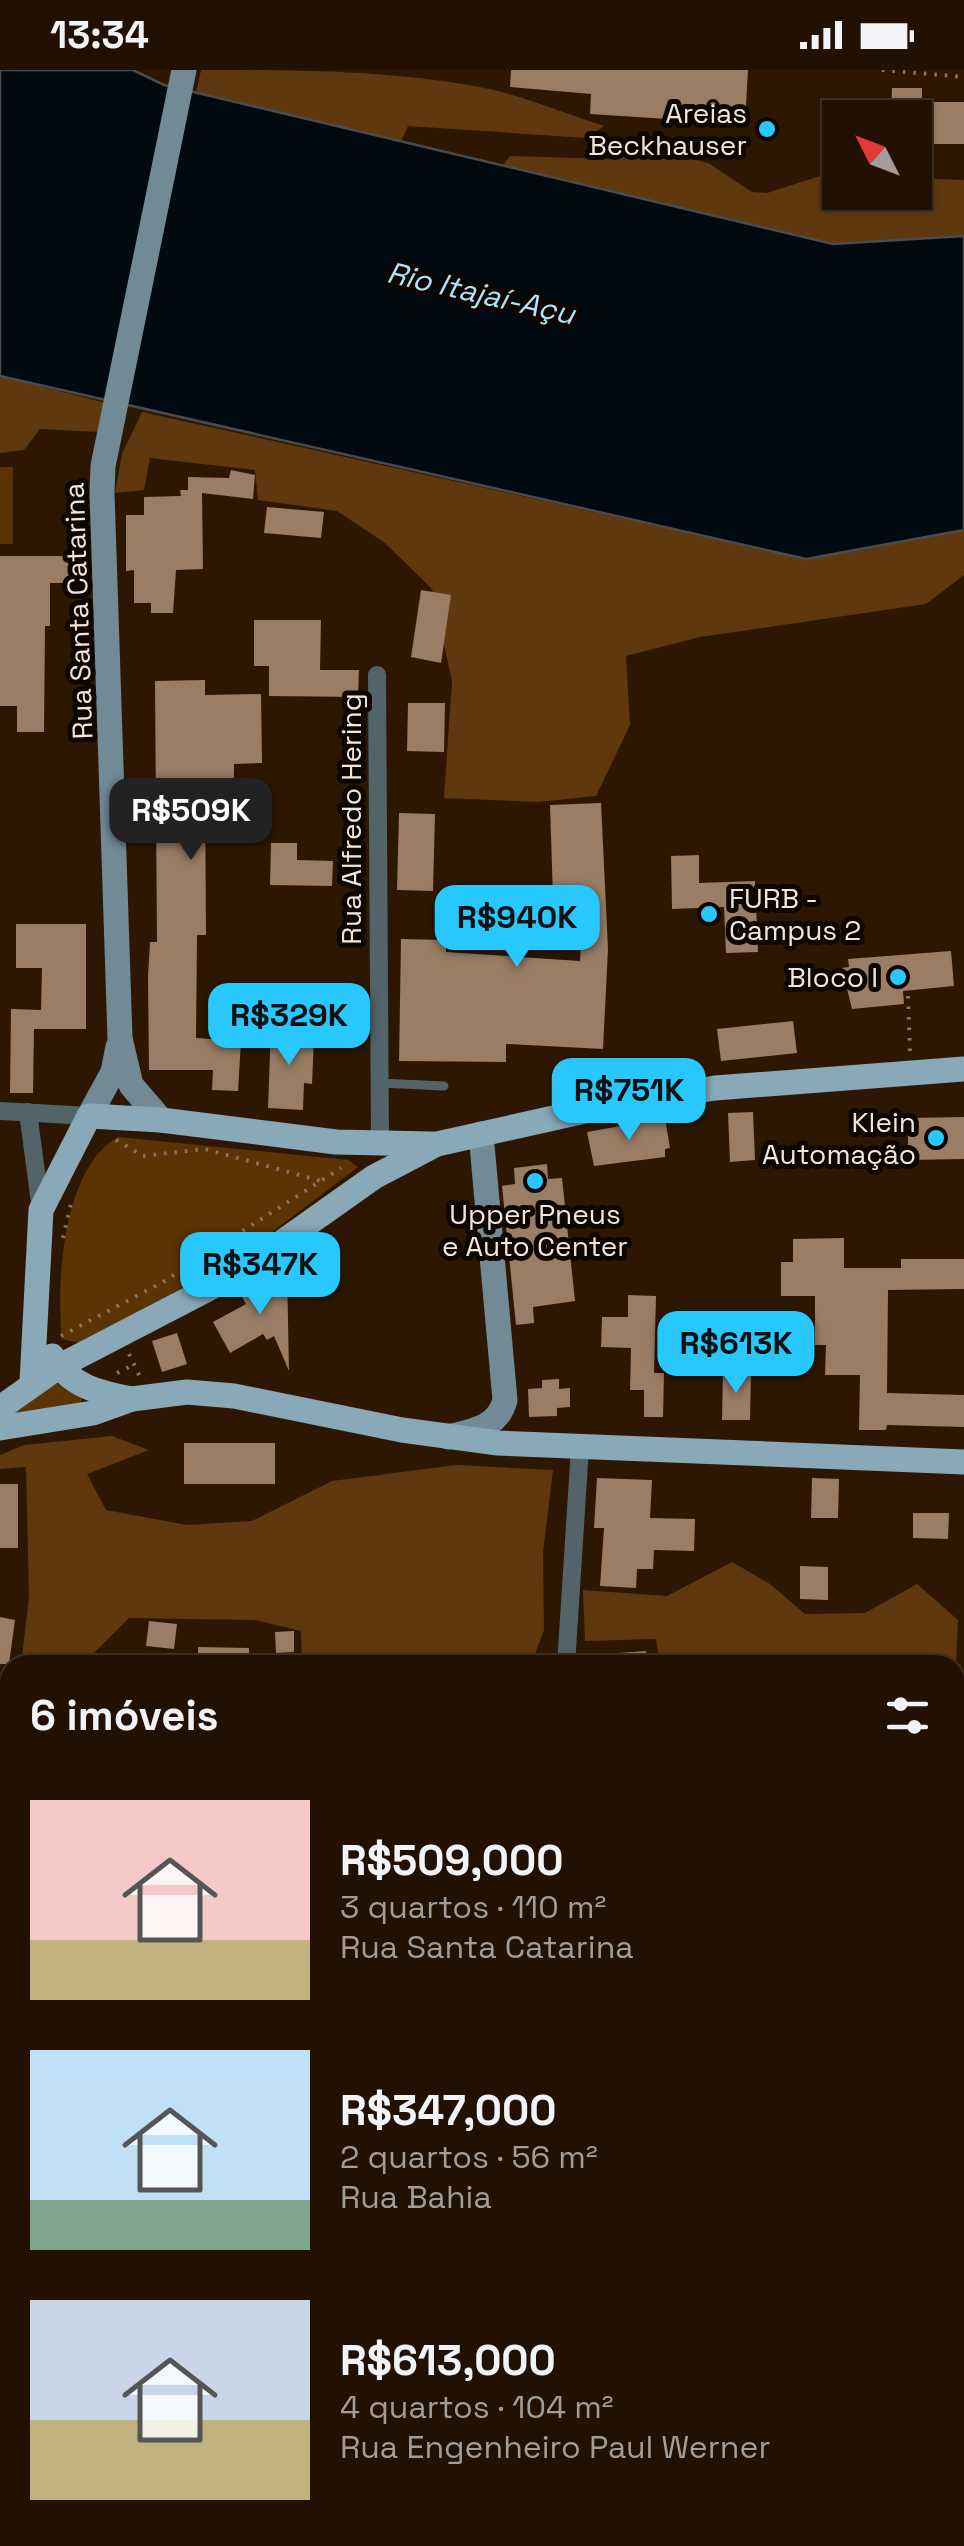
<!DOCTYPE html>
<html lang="pt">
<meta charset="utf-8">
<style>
:root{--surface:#221102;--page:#2a1a0c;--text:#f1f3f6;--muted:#a29d99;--line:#3f3124;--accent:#28c8ff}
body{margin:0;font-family:"Space Grotesk",sans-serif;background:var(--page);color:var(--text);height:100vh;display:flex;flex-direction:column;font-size:38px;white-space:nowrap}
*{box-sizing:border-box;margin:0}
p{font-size:32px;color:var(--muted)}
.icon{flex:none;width:55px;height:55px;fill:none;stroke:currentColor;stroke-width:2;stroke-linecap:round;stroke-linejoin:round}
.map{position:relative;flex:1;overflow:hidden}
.drawer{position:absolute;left:0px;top:1585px;width:965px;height:892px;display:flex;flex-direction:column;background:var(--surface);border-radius:30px 30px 0 0;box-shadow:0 2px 8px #0004,0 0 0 2px var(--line)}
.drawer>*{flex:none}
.needle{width:65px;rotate:312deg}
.fabs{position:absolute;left:822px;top:30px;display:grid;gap:20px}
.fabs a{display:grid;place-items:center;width:110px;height:110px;border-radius:0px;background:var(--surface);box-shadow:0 2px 8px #0004,0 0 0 2px var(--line);font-size:50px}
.price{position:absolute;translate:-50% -85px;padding:0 22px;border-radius:20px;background:var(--accent);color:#111;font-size:32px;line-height:65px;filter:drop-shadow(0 2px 5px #0008)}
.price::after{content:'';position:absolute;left:50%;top:60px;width:30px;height:22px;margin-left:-15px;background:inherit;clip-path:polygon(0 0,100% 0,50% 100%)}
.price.on{background:#222;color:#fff}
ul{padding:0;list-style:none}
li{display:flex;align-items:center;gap:30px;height:250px;padding:0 30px}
li span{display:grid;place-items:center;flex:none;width:280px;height:200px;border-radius:0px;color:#555}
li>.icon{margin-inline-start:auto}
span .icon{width:120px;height:120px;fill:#fffc;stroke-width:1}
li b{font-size:42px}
h2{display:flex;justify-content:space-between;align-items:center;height:120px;padding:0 30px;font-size:42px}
.status{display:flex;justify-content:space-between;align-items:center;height:70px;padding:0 50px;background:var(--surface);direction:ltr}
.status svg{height:28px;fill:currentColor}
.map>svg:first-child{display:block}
.green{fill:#5c3302}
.forest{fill:#5f380f}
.water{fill:#000a10;stroke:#4a4c4c;stroke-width:2.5}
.building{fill:#997d65}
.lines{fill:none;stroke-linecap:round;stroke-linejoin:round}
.path{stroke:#897564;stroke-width:4;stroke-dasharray:2.5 8;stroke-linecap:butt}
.lane{stroke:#53636a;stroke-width:9}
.street{stroke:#53636a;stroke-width:18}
.secondary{stroke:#718a96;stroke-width:25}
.primary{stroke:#89a9b8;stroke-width:25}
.poi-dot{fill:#28c8ff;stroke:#0e0601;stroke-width:4}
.labels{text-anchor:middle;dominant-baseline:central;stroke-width:10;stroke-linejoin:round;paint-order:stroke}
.poi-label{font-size:28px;fill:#f5e5d8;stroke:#0e0601;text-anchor:end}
.street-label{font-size:28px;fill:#f5e5d8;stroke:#0e0601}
.water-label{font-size:30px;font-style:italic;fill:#b0e4fc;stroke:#0e0601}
</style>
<div class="status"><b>13:34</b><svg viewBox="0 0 49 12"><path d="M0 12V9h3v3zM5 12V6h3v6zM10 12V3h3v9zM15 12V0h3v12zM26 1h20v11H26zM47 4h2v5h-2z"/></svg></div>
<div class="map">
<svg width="964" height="2476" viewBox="0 0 964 2476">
<rect width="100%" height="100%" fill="#2d1702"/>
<g class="green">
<rect x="0" y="397" width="13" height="77"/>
<path d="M118,1067L348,1090L358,1097L237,1189L79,1273L62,1269C56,1214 62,1098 118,1067Z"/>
<polygon points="56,1313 83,1327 78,1339 0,1349"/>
</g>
<g class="forest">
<path d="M201,0C299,0 398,0 494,20C531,29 567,44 604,56L587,68L408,56L401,72L196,23Z"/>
<polygon points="643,77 708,93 752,122 767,123 839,100 840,122 915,122 915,108 964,110 964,166 833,174 502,96 510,86 608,89"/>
<polygon points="0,306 106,333 100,362 40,359 24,380 0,383"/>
<polygon points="142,342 806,489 964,460 964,505 926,534 700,567 626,586 630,655 596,726 538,732 444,728 452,611 432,519 385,473 337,441 258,430 255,400 150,388 144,420 115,423 122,384"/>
<polygon points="112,1366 149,1380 87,1404 106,1440 187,1455 252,1451 332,1411 456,1395 553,1400 543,1482 544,1560 531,1595 302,1595 301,1561 255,1550 129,1548 82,1595 21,1595 29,1527 26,1397 0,1399 0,1385 24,1375"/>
<polygon points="732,1492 770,1514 805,1544 865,1543 917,1514 958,1550 956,1593 660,1595 656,1569 585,1571 583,1520 667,1526"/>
<polygon points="10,1607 10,1765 0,1752 0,1617"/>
<polygon points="964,1677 964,2079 955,2101 955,1683"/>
<polygon points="955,2283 964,2298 964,2449 955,2449"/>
<polygon points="10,2399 10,2468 127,2468 128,2476 0,2476 0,2443"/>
<polygon points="230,2468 327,2468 334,2476 229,2476"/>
<polygon points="588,2468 924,2468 924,2476 600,2476"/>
</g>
<polygon class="water" points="0,0 133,0 164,15 833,174 964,166 964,460 806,489 0,306"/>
<g class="building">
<polygon points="511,0 748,0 745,54 590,44 591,24 510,17"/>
<polygon points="892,18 922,18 922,32 964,32 964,74 925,74 925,55 915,55 915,48 891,48"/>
<polygon points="231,400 255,405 253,429 202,423 203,499 176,500 173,543 151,543 151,533 134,533 134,500 126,501 126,445 144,445 144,427 181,426 180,420 188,420 188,407 229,408"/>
<polygon points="267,437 324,442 321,468 264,463"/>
<polygon points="0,486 69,486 69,513 50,513 50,556 45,556 44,662 17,662 17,636 0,636"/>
<polygon points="421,520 451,525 441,593 411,587"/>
<polygon points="254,550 321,550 320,600 359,600 358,627 269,626 269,596 254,596"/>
<polygon points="205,610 205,625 261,624 262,693 234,694 234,712 205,713 206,865 197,865 196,968 241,971 238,1021 212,1020 213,1000 149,1000 148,907 150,872 157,872 155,611"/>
<polygon points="408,633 445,633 444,682 407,681"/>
<polygon points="601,733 608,879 603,979 506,974 506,992 399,991 401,869 446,870 446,882 580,891 582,858 554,859 550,735"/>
<polygon points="399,743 435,744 433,821 397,820"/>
<polygon points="271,773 297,773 297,790 333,791 332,816 270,815"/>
<polygon points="699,785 699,813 755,811 758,882 726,883 724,837 672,839 671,786"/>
<polygon points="16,854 86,854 86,959 34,959 33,1023 10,1023 11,939 41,940 42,898 16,898"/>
<polygon points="951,881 954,916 903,921 904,934 852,939 842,898 849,897 848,889"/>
<polygon points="793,951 797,983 721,991 717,959"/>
<polygon points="271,957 302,958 302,967 314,968 312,1014 304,1013 303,1040 268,1038"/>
<polygon points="753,1042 755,1090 730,1092 728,1043"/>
<polygon points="964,1047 964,1089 908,1090 908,1048"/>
<polygon points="665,1048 670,1078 665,1079 665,1087 594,1096 587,1062"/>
<polygon points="547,1094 548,1109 562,1108 575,1231 533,1237 534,1253 516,1255 502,1116 515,1114 514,1098"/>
<polygon points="844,1168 844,1198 901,1198 901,1189 964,1189 964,1219 888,1220 887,1323 964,1325 964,1357 887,1355 886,1360 859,1360 860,1305 825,1305 826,1275 815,1275 815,1226 781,1226 781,1192 793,1192 793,1169"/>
<polygon points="287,1199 289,1301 274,1266 267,1270 263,1264 230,1283 213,1252 246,1234 242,1227"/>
<polygon points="628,1225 656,1226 654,1303 664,1303 663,1347 644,1347 644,1320 630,1320 631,1278 601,1277 602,1247 628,1247"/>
<polygon points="177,1263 187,1294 162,1302 152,1271"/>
<polygon points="723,1302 751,1303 750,1350 722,1350"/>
<polygon points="559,1309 559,1319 570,1318 570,1337 557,1338 557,1346 529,1347 528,1319 542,1318 542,1310"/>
<rect x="184" y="1373" width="91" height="41"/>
<polygon points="597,1408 652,1410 650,1448 695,1449 694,1481 654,1480 653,1499 637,1499 636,1518 600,1516 604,1458 594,1458"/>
<polygon points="812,1408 839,1409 838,1448 811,1448"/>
<rect x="0" y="1414" width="18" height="64"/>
<polygon points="913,1443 949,1443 948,1469 913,1468"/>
<polygon points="800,1496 828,1497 828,1530 800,1529"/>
<polygon points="0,1547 15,1550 9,1594 0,1594"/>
<polygon points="149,1551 177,1554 174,1579 146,1576"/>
<polygon points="294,1561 294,1582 276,1583 275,1562"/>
<polygon points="198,1577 249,1578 249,1595 198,1595"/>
<polygon points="646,1581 647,1595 604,1595 604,1584"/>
</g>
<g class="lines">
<g class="path">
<polyline points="882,0 964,7"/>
<polyline points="908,926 910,984"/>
<polyline points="116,1070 143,1086 205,1079 321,1111"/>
<polyline points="63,1168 71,1133"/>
<polyline points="61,1266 163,1212 341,1098"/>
<polyline points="129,1284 140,1307"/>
<polyline points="117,1303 133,1295"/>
<polyline points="864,2468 864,2476"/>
</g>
<polyline class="lane" points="380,1013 444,1016"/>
<g class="street">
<polyline points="377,605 380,1072"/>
<polyline points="0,1041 89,1046"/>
<polyline points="28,1042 41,1140"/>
<polyline points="566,1595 580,1378"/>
<polyline points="0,2275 10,2280"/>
<polyline points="0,2349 10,2350"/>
<polyline points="195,2476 196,2468"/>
</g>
<g class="secondary">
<polyline points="89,1046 113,1002 118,977"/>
<polyline points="161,1050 131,1015 120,968 102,423 103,396 184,0"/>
<path d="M448,1367C472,1361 498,1358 505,1330L481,1064"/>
<polyline points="0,2084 10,2089"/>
<polyline points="543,2468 555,2476"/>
</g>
<g class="primary">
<path d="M52,1286C70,1316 99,1323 132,1329"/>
<polyline points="32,1312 41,1140 89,1046 161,1050 336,1072 432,1074"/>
<polyline points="0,1338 58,1297 237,1204 374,1107 437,1074 612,1035 715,1018 964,999"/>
<polyline points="0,1358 93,1343 132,1329 187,1322 234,1326 402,1360 498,1373 964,1392"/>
</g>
</g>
<g class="poi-dot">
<circle cx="767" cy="59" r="10"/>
<circle cx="709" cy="844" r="10"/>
<circle cx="898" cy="907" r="10"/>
<circle cx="936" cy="1068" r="10"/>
<circle cx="535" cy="1111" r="10"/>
</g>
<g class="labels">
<g class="poi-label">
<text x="747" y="43">Areias<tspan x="747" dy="32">Beckhauser</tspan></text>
<text x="729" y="828" text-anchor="start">FURB -<tspan x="729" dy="32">Campus 2</tspan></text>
<text x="878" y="907">Bloco I</text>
<text x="916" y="1052">Klein<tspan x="916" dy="32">Automação</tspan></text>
<text x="535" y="1144" text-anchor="middle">Upper Pneus<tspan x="535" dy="32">e Auto Center</tspan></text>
</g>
<g class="street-label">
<text transform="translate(78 541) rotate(-92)">Rua Santa Catarina</text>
<text transform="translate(351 749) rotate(-90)">Rua Alfredo Hering</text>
</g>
<g class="water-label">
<text transform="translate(481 223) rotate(13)">Rio Itajaí-Açu</text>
</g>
</g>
</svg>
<div class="fabs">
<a><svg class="needle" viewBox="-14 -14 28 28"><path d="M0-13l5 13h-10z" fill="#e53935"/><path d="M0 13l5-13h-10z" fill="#a29d99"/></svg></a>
</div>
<b class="price on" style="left:191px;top:793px">R$509K</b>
<b class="price" style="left:517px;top:900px">R$940K</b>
<b class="price" style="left:289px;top:998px">R$329K</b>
<b class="price" style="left:629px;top:1073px">R$751K</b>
<b class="price" style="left:260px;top:1247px">R$347K</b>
<b class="price" style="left:736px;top:1326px">R$613K</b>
<section class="drawer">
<h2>6 imóveis<svg class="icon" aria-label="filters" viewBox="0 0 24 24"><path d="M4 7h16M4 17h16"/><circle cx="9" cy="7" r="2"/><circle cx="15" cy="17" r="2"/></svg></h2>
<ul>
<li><span style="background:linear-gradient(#f6c9c9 70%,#c2b280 0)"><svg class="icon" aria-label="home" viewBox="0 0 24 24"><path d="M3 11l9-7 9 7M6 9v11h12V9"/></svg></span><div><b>R$509,000</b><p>3 quartos · 110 m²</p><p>Rua Santa Catarina</p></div></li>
<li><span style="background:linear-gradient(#bfe0f5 75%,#7fa58c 0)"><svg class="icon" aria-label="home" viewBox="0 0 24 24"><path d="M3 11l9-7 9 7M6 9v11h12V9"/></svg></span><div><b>R$347,000</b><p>2 quartos · 56 m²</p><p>Rua Bahia</p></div></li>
<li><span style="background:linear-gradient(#c9d6e8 60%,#c2b280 0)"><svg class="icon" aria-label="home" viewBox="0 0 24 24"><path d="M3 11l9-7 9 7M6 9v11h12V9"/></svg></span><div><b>R$613,000</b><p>4 quartos · 104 m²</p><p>Rua Engenheiro Paul Werner</p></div></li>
</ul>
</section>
</div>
